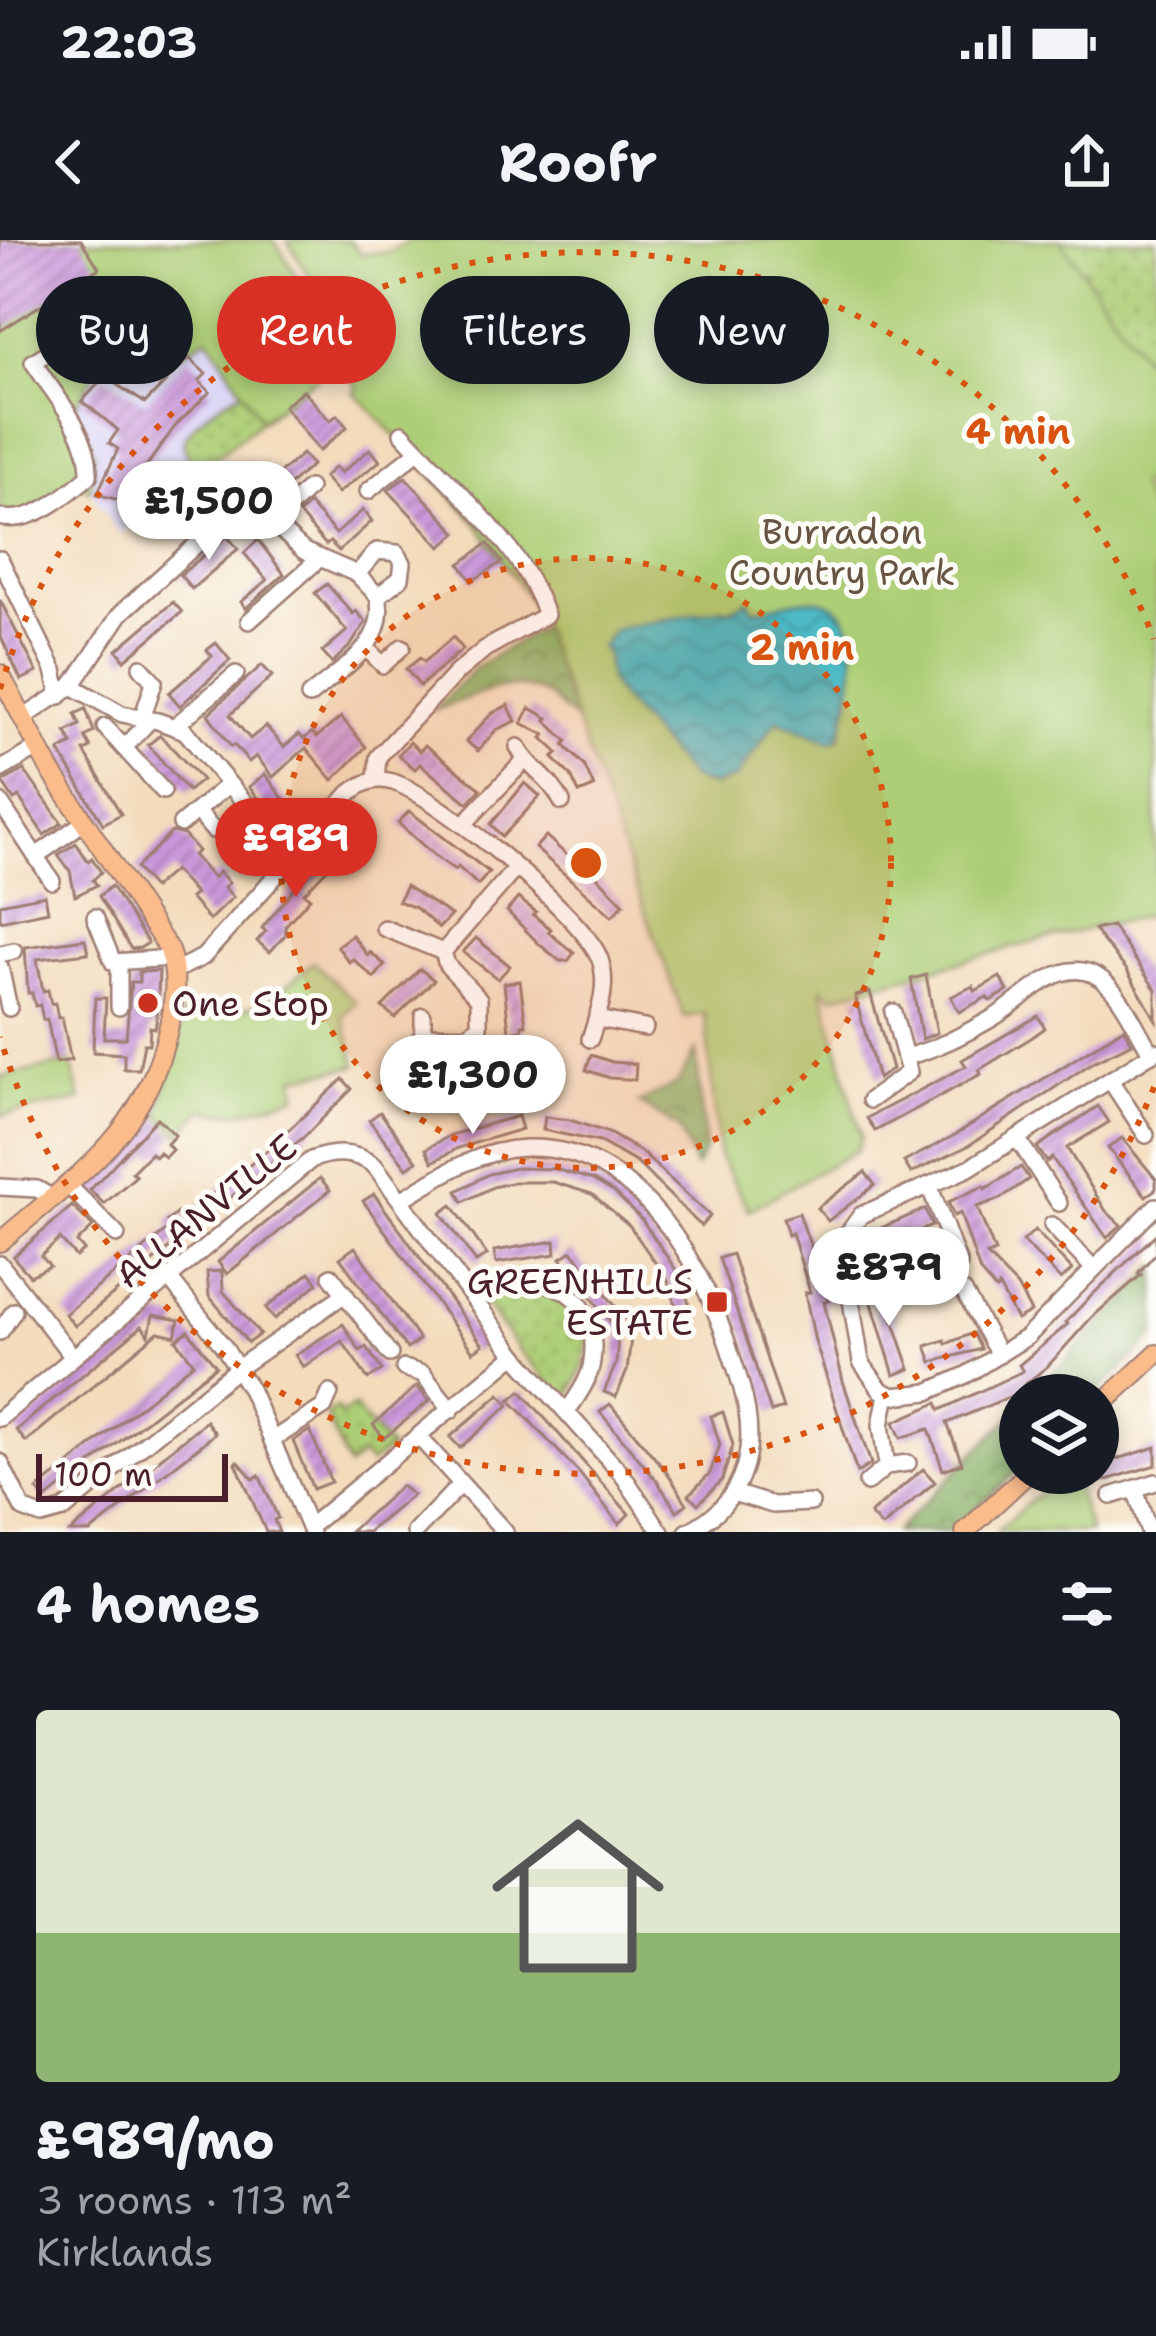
<!DOCTYPE html>
<meta charset="utf-8">
<style>
:root{--surface:#171b24;--page:#20242c;--text:#f1f3f6;--muted:#9ea1a6;--accent:#d93025}
body{margin:0;font-family:"Shantell Sans",sans-serif;background:var(--page);color:var(--text);height:100vh;display:flex;flex-direction:column;font-size:45px;white-space:nowrap}
*{box-sizing:border-box;margin:0}
p{font-size:39px;color:var(--muted)}
.icon{flex:none;width:66px;height:66px;fill:none;stroke:currentColor;stroke-width:2;stroke-linecap:round;stroke-linejoin:round}
.map{position:relative;height:1292px;overflow:hidden}
.panel{display:flex;flex-direction:column;background:var(--surface);flex:1}
.panel>*{flex:none}
.top-card{position:absolute;left:36px;top:36px;width:1086px;height:108px;display:flex;gap:24px}
.controls{position:absolute;left:999px;top:1134px;display:grid;gap:24px}
.controls a{display:grid;place-items:center;width:120px;height:120px;border-radius:50%;background:var(--surface);box-shadow:0 6px 18px #0003;font-size:60px}
.scale{position:absolute;left:36px;bottom:30px;width:192px;box-sizing:border-box;padding-left:12px;border:6px solid #4a1f2b;border-top:0;font-size:33px;line-height:42px;white-space:nowrap;color:#4a1f2b;-webkit-text-stroke:9px #fdfcf7;paint-order:stroke}
.price{position:absolute;translate:-50% -102px;padding:0 27px;border-radius:42px;background:#fff;color:#222;font-size:39px;line-height:78px;filter:drop-shadow(0 3px 6px #0008)}
.price::after{content:'';position:absolute;left:50%;top:72px;width:36px;height:27px;margin-left:-18px;background:inherit;clip-path:polygon(0 0,100% 0,50% 100%)}
.price.active{background:var(--accent);color:#fff}
ul{padding:0;list-style:none}
li{display:grid;align-content:center;gap:24px;height:636px;padding:0 36px}
li span{display:grid;place-items:center;height:372px;border-radius:12px;color:#555}
li>.icon{margin-inline-start:auto}
span .icon{width:216px;height:216px;fill:#fffc;stroke-width:1}
li b{font-size:51px}
h2{display:flex;justify-content:space-between;align-items:center;height:144px;padding:0 36px;font-size:51px}
.chip{padding:0 42px;border-radius:54px;background:var(--surface);box-shadow:0 6px 18px #0003;font-size:42px;line-height:108px}
.chip.active{background:var(--accent);color:#fff}
.status{display:flex;justify-content:space-between;align-items:center;height:84px;padding:0 60px;background:var(--surface);direction:ltr}
.status svg{height:33px;fill:currentColor}
header{display:flex;justify-content:space-between;align-items:center;height:156px;padding:0 36px;background:var(--surface);font-size:54px;font-weight:700}
.map>svg:first-child{display:block}
.built{fill:#dcd6f6}
.grass{fill:url(#grass-dots);stroke:#7c7650;stroke-width:3}
.forest{fill:url(#forest-crowns);stroke:#6a6849;stroke-width:3}
.green{fill:#adce76;stroke:#7c7650;stroke-width:3}
.water{fill:url(#water-waves);stroke:#4c6d78;stroke-width:3}
.building{fill:url(#building-hatch)}
.lines{fill:none;stroke-linecap:round;stroke-linejoin:round}
.minor-casing{stroke:#9e7d73;stroke-width:20}
.major-casing{stroke:#9e7d73;stroke-width:22}
.minor{stroke:#fff;stroke-width:15}
.major{stroke:#fabc8b;stroke-width:18}
.ring{fill:none;stroke:#d8530f;stroke-width:6;stroke-dasharray:6 12}
.poi-dot{fill:#c8321e;stroke:#fdfcf7;stroke-width:4.5}
.labels{text-anchor:middle;dominant-baseline:central;stroke-width:10;stroke-linejoin:round;paint-order:stroke}
.park-label{font-size:36px;fill:#685442;stroke:#fdfcf7}
.poi-label{font-size:36px;fill:#4a1f2b;stroke:#fdfcf7;text-anchor:start}
.street-label{font-size:36px;fill:#4a1f2b;stroke:#fdfcf7}
.centre{fill:#d8530f;stroke:#fdfcf7;stroke-width:6}
.ring-label{font-size:36px;text-anchor:middle;font-weight:bold;fill:#d8530f;stroke:#fdfcf7;stroke-width:10;stroke-linejoin:round;paint-order:stroke}
</style>
<div class="status"><b>22:03</b><svg viewBox="0 0 49 12"><path d="M0 12V9h3v3zM5 12V6h3v6zM10 12V3h3v9zM15 12V0h3v12zM26 1h20v11H26zM47 4h2v5h-2z"/></svg></div>
<header><svg class="icon" aria-label="back" viewBox="0 0 24 24"><path d="M15 5l-7 7 7 7"/></svg>Roofr<svg class="icon" aria-label="share" viewBox="0 0 24 24"><path d="M12 15V3M7 8l5-5 5 5M5 13v7h14v-7"/></svg></header>
<div class="map">
<svg width="1156" height="1292" viewBox="0 0 1156 1292">
<defs>
<pattern id="grass-dots" width="8" height="8" patternUnits="userSpaceOnUse" patternTransform="scale(3)"><rect width="8" height="8" fill="#adce76"/><path d="M2 2h.1M6 6h.1" fill="none" stroke="#96b066" stroke-width="1.8" stroke-linecap="round"/></pattern>
<pattern id="forest-crowns" width="20" height="18" patternUnits="userSpaceOnUse" patternTransform="scale(3)"><rect width="20" height="18" fill="#8ab167"/><path d="M2 6a3 3 0 1 1 6 0M12 15a3 3 0 1 1 6 0" fill="none" stroke="#738f55"/></pattern>
<pattern id="water-waves" width="16" height="10" patternUnits="userSpaceOnUse" patternTransform="scale(3)"><rect width="16" height="10" fill="#4dbbc6"/><path d="M0 5q4-4 8 0t8 0" fill="none" stroke="#4297a1"/></pattern>
<pattern id="building-hatch" width="6" height="6" patternUnits="userSpaceOnUse" patternTransform="scale(3)"><rect width="6" height="6" fill="#cb99db"/><path d="M-1 1l2-2M0 6l6-6M5 7l2-2" fill="none" stroke="#a77cb2"/></pattern>
</defs>
<rect width="100%" height="100%" fill="#fdfcf7"/>
<filter id="ink" filterUnits="userSpaceOnUse"><feTurbulence type="fractalNoise" baseFrequency=".00833" numOctaves="2"/><feDisplacementMap in="SourceGraphic" scale="24" xChannelSelector="R" yChannelSelector="G"/><feConvolveMatrix kernelMatrix="1 2 1 2 8 2 1 2 1" color-interpolation-filters="sRGB"/></filter>
<filter id="wash" filterUnits="userSpaceOnUse"><feTurbulence type="fractalNoise" baseFrequency=".004" numOctaves="4" result="noise"/><feDisplacementMap in="SourceGraphic" scale="48" xChannelSelector="R" yChannelSelector="G"/><feGaussianBlur stdDeviation="2.7" result="paint"/><feColorMatrix in="noise" values="0 0 0 0 0 0 0 0 0 0 0 0 0 0 0 0 0 1.4 0 .05"/><feComposite in="paint" operator="in"/></filter>
<g filter="url(#wash)">
<rect width="100%" height="100%" fill="#f3dbbb"/>
<polygon class="built" points="208,97 261,180 119,294 90,250 94,214 71,170 97,131 121,117 149,134"/>
<g class="grass">
<polygon points="1060,0 1156,0 1156,135 1070,17"/>
<path d="M340,118L199,230L188,219L183,202C210,150 289,135 340,118Z"/>
<path d="M527,1042C538,1047 553,1050 563,1057C604,1085 585,1128 567,1161L519,1110L478,1054Z"/>
<polygon points="354,1167 390,1208 370,1224 362,1215 348,1227 326,1174 336,1168 341,1175"/>
</g>
<g class="forest">
<path d="M544,386L578,481C565,475 559,464 548,456C513,433 468,459 433,471L476,427Z"/>
<polygon points="696,810 705,910 695,927 679,889 639,863 677,844"/>
<polygon points="1156,1027 1156,1095 1095,1155 1032,1155"/>
<polygon points="1020,1168 1020,1229 948,1292 895,1292"/>
</g>
<g class="green">
<polygon points="0,0 274,0 346,114 357,111 287,0 350,0 361,14 389,12 411,0 1060,0 1156,135 1156,233 1140,245 1156,290 1156,674 1044,699 833,756 822,748 861,897 857,910 749,970 719,916 705,774 684,777 535,369 477,283 354,152 357,148 341,119 261,180 208,97 148,134 121,117 97,131 72,170 94,214 90,250 76,243 23,276 0,271"/>
<path d="M313,722L356,762L343,776L357,826L295,837L297,855C266,865 234,880 204,869L180,894L159,875L185,765C249,778 268,765 313,722Z"/>
<polygon points="71,823 81,860 0,876 0,837"/>
<polygon points="1062,1233 1072,1233 1090,1292 996,1292"/>
</g>
<path class="water" d="M748,360L754,370C777,367 806,353 829,363C870,380 850,467 839,498L831,502L777,480L735,539L713,546L692,539L619,456L609,440L606,413L601,407L614,389L722,368L729,370Z"/>
<g id="blocks">
<g class="building">
<polygon points="0,0 81,0 99,28 0,91"/>
<polygon points="189,118 206,134 199,141 210,152 176,185 145,228 129,263 97,254 118,209 109,203 118,190 82,161 105,137 145,163"/>
<polygon points="303,150 330,181 337,175 347,187 319,211 284,166"/>
<polygon points="370,209 380,221 338,253 324,237 335,227 341,233"/>
<polygon points="302,214 312,225 271,261 261,249"/>
<polygon points="405,237 457,293 441,307 388,250"/>
<polygon points="309,264 336,294 363,270 372,281 339,311 330,302 326,305 299,274"/>
<polygon points="227,296 238,309 192,349 180,335"/>
<polygon points="258,300 284,334 246,368 241,362 267,340 244,313"/>
<polygon points="488,303 502,322 472,341 460,324"/>
<polygon points="327,344 353,374 356,371 366,382 351,405 332,423 322,412 347,391 315,353"/>
<polygon points="0,360 37,432 21,440 0,395"/>
<polygon points="173,362 182,372 125,420 117,410"/>
<polygon points="453,397 463,409 420,446 406,429 420,418 424,422"/>
<polygon points="216,403 230,420 180,466 169,453 212,416 207,410"/>
<polygon points="262,425 272,436 230,475 250,499 266,486 284,507 299,494 304,499 312,492 317,497 341,477 366,507 333,540 306,508 273,537 256,516 249,522 234,505 231,507 208,474"/>
<polygon points="508,465 516,481 496,490 478,511 466,501 491,474"/>
<polygon points="530,468 548,478 546,481 567,501 564,505 584,525 594,547 579,553 571,536 553,518 558,513 542,498 545,495 522,483"/>
<polygon points="86,469 94,492 85,497 91,508 84,511 121,574 103,584 59,511 72,504 66,492 80,485 75,474"/>
<polygon points="160,495 202,540 188,551 148,505"/>
<polygon points="410,502 420,511 425,505 481,549 468,563 420,524 415,529 398,515"/>
<polygon points="24,530 62,583 44,595 19,557 14,560 2,542"/>
<polygon points="265,534 299,580 259,617 248,604 276,579 249,547"/>
<polygon points="525,543 540,556 502,597 491,584"/>
<polygon points="409,571 489,632 478,645 458,627 455,630 434,615 398,583"/>
<polygon points="172,592 184,595 198,611 193,615 213,638 219,632 229,643 224,647 233,657 209,680 190,658 195,654 174,630 153,648 136,628"/>
<polygon points="546,596 588,635 592,631 624,664 612,676 535,608"/>
<polygon points="76,603 88,621 92,618 101,632 93,640 97,645 75,656 70,631 58,615"/>
<polygon points="331,603 342,613 304,653 310,658 285,686 286,694 270,712 257,701 266,691 262,688"/>
<polygon points="111,646 148,703 140,708 131,709 99,656"/>
<polygon points="406,646 451,675 439,688 416,668 398,661"/>
<polygon points="45,655 48,671 0,681 0,664"/>
<polygon points="518,658 536,672 533,675 551,689 548,692 574,713 568,721 560,721 540,705 507,671"/>
<polygon points="1112,686 1156,750 1156,780 1126,729 1094,690"/>
<polygon points="352,695 368,716 370,712 385,725 374,738 353,719 349,722 337,706"/>
<polygon points="476,698 510,726 498,739 463,712"/>
<polygon points="85,699 88,713 37,719 43,751 48,750 51,764 55,763 58,778 62,777 71,820 56,823 47,779 43,780 40,765 35,766 32,753 28,753 25,707"/>
<polygon points="420,729 434,740 395,778 382,767"/>
<polygon points="159,731 157,777 155,788 150,787 149,804 144,804 139,829 124,829 124,814 93,812 95,758 106,758 104,798 126,798 131,742 139,742 139,732"/>
<polygon points="926,735 937,793 922,799 911,739"/>
<polygon points="1000,737 1008,751 990,761 987,757 959,772 951,757 973,746 975,751"/>
<polygon points="520,741 526,785 522,785 522,790 509,792 504,743"/>
<polygon points="870,752 892,829 878,839 855,756"/>
<polygon points="1038,776 1045,788 1031,798 979,830 981,834 875,891 867,878 966,826 962,820"/>
<polygon points="1124,788 1132,803 1093,822 968,906 911,933 904,922 953,896"/>
<polygon points="591,815 612,822 636,824 635,840 610,838 586,830"/>
<polygon points="497,817 502,831 485,836 484,833 443,845 393,840 397,824 443,829"/>
<polygon points="343,839 352,849 304,897 75,1086 65,1074 172,986 167,981 177,973 182,979 261,916"/>
<polygon points="1098,866 1109,882 1067,908 1106,971 1121,985 1107,998 1052,918 1047,922 1037,907"/>
<polygon points="380,872 417,921 407,928 369,880"/>
<polygon points="518,876 522,889 458,908 433,922 426,909 451,895"/>
<polygon points="545,877 570,880 609,893 641,912 710,976 701,986 637,923 600,902 543,890"/>
<polygon points="157,878 175,895 167,904 172,910 165,917 159,912 155,917 151,913 132,932 136,936 104,964 90,950"/>
<polygon points="1122,898 1156,939 1156,949 1146,956 1108,908"/>
<polygon points="1021,927 1029,939 1000,959 977,967 995,1012 987,1015 1017,1046 1031,1072 1017,1080 999,1047 996,1050 980,1032 960,973 954,976 948,962 984,946 985,949"/>
<polygon points="516,928 555,929 593,940 615,953 642,980 680,1036 691,1070 678,1074 668,1041 629,985 592,954 553,942 514,942 493,947 463,962 457,951 489,934"/>
<polygon points="865,932 875,945 828,981 817,968"/>
<polygon points="320,938 330,950 227,1034 218,1022"/>
<polygon points="374,954 483,1105 473,1112 363,961"/>
<polygon points="452,965 487,1015 476,1022 441,973"/>
<polygon points="72,966 93,987 77,1002 84,1010 76,1017 60,999 41,1016 50,1026 30,1036 13,1017"/>
<polygon points="925,969 932,986 887,1003 881,988"/>
<polygon points="799,973 823,1042 828,1061 824,1062 843,1141 871,1224 857,1233 815,1101 805,1053 810,1052 792,993 788,995 783,978"/>
<polygon points="1035,990 1072,1030 1061,1040 1023,1001"/>
<polygon points="1156,994 1156,1013 1138,1033 1141,1035 1091,1078 1048,1126 1023,1146 1026,1150 947,1183 962,1223 943,1230 929,1189 901,1198 894,1182 937,1163 940,1170 1023,1131 1019,1125 1068,1084 1066,1082 1086,1061"/>
<polygon points="555,1001 556,1014 496,1023 494,1011"/>
<polygon points="355,1007 419,1100 407,1109 340,1018"/>
<polygon points="572,1011 631,1086 620,1094 561,1018"/>
<polygon points="732,1014 783,1168 771,1172 719,1018"/>
<polygon points="222,1031 223,1051 260,1094 248,1103 209,1056 207,1032"/>
<polygon points="310,1032 318,1043 275,1079 266,1068"/>
<polygon points="886,1044 893,1063 888,1065 910,1129 894,1135 868,1050"/>
<polygon points="153,1075 179,1080 175,1096 158,1092 26,1202 16,1190 142,1086 149,1095"/>
<polygon points="343,1084 360,1111 366,1107 382,1130 368,1139 342,1101 303,1127 295,1115"/>
<polygon points="188,1091 216,1126 45,1260 37,1250 194,1123 176,1100"/>
<polygon points="973,1093 981,1109 932,1122 926,1106 945,1100 946,1104"/>
<polygon points="618,1095 631,1098 627,1131 616,1157 604,1152 616,1124"/>
<polygon points="417,1146 429,1161 384,1198 373,1185"/>
<polygon points="521,1151 629,1274 619,1284 580,1234 510,1160"/>
<polygon points="500,1154 509,1165 460,1208 450,1197"/>
<polygon points="610,1164 669,1235 687,1264 677,1271 657,1241 600,1172"/>
<polygon points="723,1172 733,1205 722,1240 698,1264 689,1255 710,1233 720,1205 711,1176"/>
<polygon points="206,1181 215,1193 205,1202 90,1292 70,1292"/>
<polygon points="310,1190 331,1242 313,1249 293,1201"/>
<polygon points="1156,1207 1156,1225 1094,1244 1090,1233 1098,1233 1098,1225"/>
<polygon points="238,1221 253,1239 259,1235 278,1278 274,1280 279,1292 266,1292 236,1223"/>
<polygon points="923,1229 935,1242 882,1287 870,1274"/>
<polygon points="401,1246 413,1255 368,1292 350,1292"/>
</g>
</g>
</g>
<g filter="url(#ink)">
<use href="#blocks" fill-opacity="0" stroke="#9e7d73" stroke-width="3"/>
<g class="lines">
<g class="minor-casing">
<g id="minor">
<polyline points="198,238 219,266 219,284"/>
<polyline points="368,251 418,211"/>
<path d="M0,277C30,286 67,255 89,236C91,194 55,156 33,122L69,99"/>
<polyline points="273,283 309,248"/>
<polyline points="0,319 54,430 60,456"/>
<polyline points="357,334 377,311 397,313 403,323 401,338 378,356"/>
<polyline points="249,381 319,319"/>
<polyline points="366,408 383,425 402,407"/>
<polyline points="141,427 154,442 142,479"/>
<polyline points="72,446 122,474 158,481 185,491 229,544 181,584"/>
<path d="M23,478L72,446L121,373L219,284L252,278L273,283L304,311L357,334L378,356C389,404 342,428 309,456"/>
<polyline points="175,486 236,434"/>
<polyline points="105,487 163,551"/>
<path d="M518,507C529,529 551,538 562,562"/>
<polyline points="124,508 150,480"/>
<polyline points="0,530 38,508"/>
<path d="M376,540L378,517L455,434L485,409L546,375C520,301 453,250 402,193"/>
<polyline points="0,562 52,641"/>
<path d="M197,571L213,590C233,589 240,583 247,565L229,544"/>
<polyline points="463,585 525,520"/>
<polyline points="36,616 84,582"/>
<polyline points="95,677 113,722 172,718"/>
<polyline points="384,688 443,712"/>
<polyline points="0,714 14,711"/>
<polyline points="0,727 9,768"/>
<path d="M174,731L203,717L350,553C363,542 376,537 393,542C438,556 581,674 599,717C610,743 599,773 590,799"/>
<polyline points="119,767 119,724"/>
<polyline points="597,779 645,788"/>
<polyline points="423,795 465,796 479,787 479,759 447,725 443,712 516,628"/>
<polyline points="414,805 423,795 423,776"/>
<polyline points="1156,811 969,928 861,975 848,993 844,1017 861,1122 881,1150 894,1156 928,1152 966,1135 1027,1097 1156,966"/>
<path d="M905,817C937,809 963,795 991,779C1024,761 1066,706 1106,743C1125,760 1138,792 1152,814"/>
<polyline points="1110,840 1146,895"/>
<polyline points="870,860 909,832 893,772"/>
<polyline points="1017,898 1059,963"/>
<polyline points="67,944 117,995"/>
<polyline points="929,945 959,1024"/>
<polyline points="0,947 37,949 51,957"/>
<path d="M401,960C442,935 478,909 527,908C639,905 703,1026 732,1117C744,1151 755,1189 745,1225C736,1257 716,1277 687,1292"/>
<polyline points="1052,985 1094,1029"/>
<polyline points="0,1024 73,1117"/>
<polyline points="331,1036 390,1114"/>
<polyline points="169,1038 224,1107 251,1151 311,1292"/>
<path d="M468,1051C526,1025 603,1042 592,1121C590,1140 577,1156 567,1172"/>
<polyline points="964,1052 999,1115"/>
<polyline points="0,1092 14,1071"/>
<polyline points="404,1128 423,1134 451,1170"/>
<path d="M0,1178L311,920C334,911 355,911 375,926L515,1115L622,1234L661,1292"/>
<polyline points="419,1197 505,1292"/>
<polyline points="272,1200 324,1167 330,1153"/>
<polyline points="0,1222 23,1269 41,1276 63,1270 238,1128 345,1054"/>
<polyline points="887,1226 881,1185 887,1154"/>
<polyline points="867,1243 887,1226 908,1223"/>
<polyline points="1135,1249 1149,1292"/>
<polyline points="733,1253 773,1265 811,1263"/>
<polyline points="1111,1256 1156,1242"/>
<polyline points="309,1287 515,1115"/>
<polyline points="415,1292 461,1244"/>
</g>
</g>
<g class="major-casing">
<g id="major">
<path d="M0,434L49,528L168,708C179,735 174,763 168,790C144,896 77,935 0,1002"/>
<polyline points="1098,1168 1156,1114"/>
<polyline points="965,1292 1028,1233"/>
</g>
</g>
<use href="#minor" class="minor"/>
<use href="#major" class="major"/>
</g>
</g>
<circle cx="586" cy="623" r="305" fill="#d8530f" fill-opacity=".12"/>
<g class="ring">
<circle cx="586" cy="623" r="305"/>
<path d="M1154 847A611 611 0 0 1 0 797M0 449A611 611 0 0 1 1154 399"/>
</g>
<g class="poi-dot">
<circle cx="148" cy="763" r="12"/>
<rect x="705" y="1050" width="24" height="24" rx="6"/>
</g>
<g class="labels">
<g class="park-label">
<text x="842" y="291">Burradon<tspan x="842" dy="41">Country Park</tspan></text>
</g>
<g class="poi-label">
<text x="172" y="763">One Stop</text>
<text x="693" y="1041" text-anchor="end">GREENHILLS<tspan x="693" dy="41">ESTATE</tspan></text>
</g>
<g class="street-label">
<text transform="translate(206 971) rotate(-39)">ALLANVILLE</text>
</g>
</g>
<circle cx="586" cy="623" r="18" class="centre"/>
<g class="ring-label">
<text x="1018" y="204">4 min</text>
<text x="802" y="420">2 min</text>
</g>
</svg>
<div class="controls">
<a><svg class="icon" aria-label="layers" viewBox="0 0 24 24"><path d="M12 4l9 5-9 5-9-5zM3 14l9 5 9-5"/></svg></a>
</div>
<div class="scale">100 m</div>
<b class="price" style="left:209px;top:323px">£1,500</b>
<b class="price active" style="left:296px;top:660px">£989</b>
<b class="price" style="left:473px;top:897px">£1,300</b>
<b class="price" style="left:889px;top:1089px">£879</b>
<div class="top-card">
<a class="chip">Buy</a>
<a class="chip active">Rent</a>
<a class="chip">Filters</a>
<a class="chip">New</a>
</div>
</div>
<section class="panel">
<h2>4 homes<svg class="icon" aria-label="filters" viewBox="0 0 24 24"><path d="M4 7h16M4 17h16"/><circle cx="9" cy="7" r="2"/><circle cx="15" cy="17" r="2"/></svg></h2>
<ul>
<li><span style="background:linear-gradient(#dfe7d0 60%,#8fb573 0)"><svg class="icon" aria-label="home" viewBox="0 0 24 24"><path d="M3 11l9-7 9 7M6 9v11h12V9"/></svg></span><div><b>£989/mo</b><p>3 rooms · 113 m²</p><p>Kirklands</p></div></li>
</ul>
</section>
